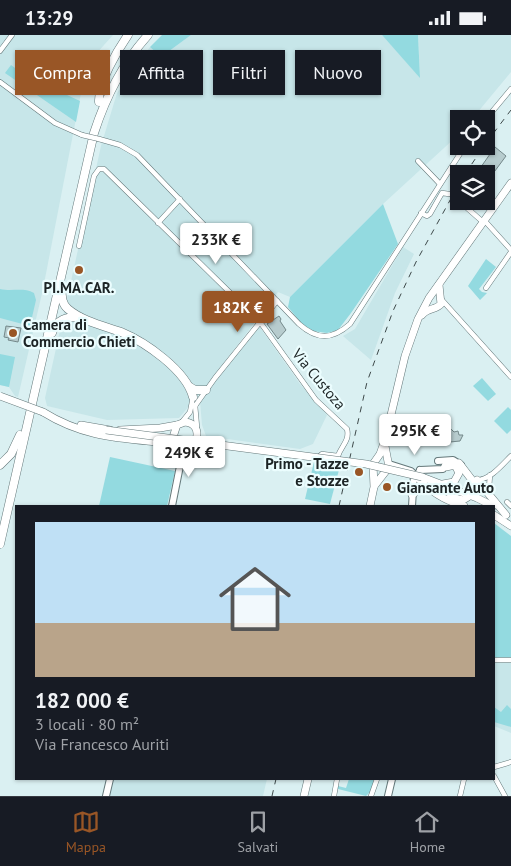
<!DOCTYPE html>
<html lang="it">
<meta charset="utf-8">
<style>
:root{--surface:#171b24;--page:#20242c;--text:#f1f3f6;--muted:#9ea1a6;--line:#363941;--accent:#995626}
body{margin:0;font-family:"PT Sans",sans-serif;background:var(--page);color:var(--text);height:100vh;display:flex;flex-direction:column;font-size:19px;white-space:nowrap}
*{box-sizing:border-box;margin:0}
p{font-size:16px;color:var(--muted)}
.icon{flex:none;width:28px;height:28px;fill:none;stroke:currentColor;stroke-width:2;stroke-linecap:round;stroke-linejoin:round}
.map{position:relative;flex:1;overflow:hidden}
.side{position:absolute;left:15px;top:470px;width:480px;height:275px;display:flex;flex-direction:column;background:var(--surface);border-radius:0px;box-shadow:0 1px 4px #0004}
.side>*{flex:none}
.top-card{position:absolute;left:15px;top:15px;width:481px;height:45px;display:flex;gap:10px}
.buttons{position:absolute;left:450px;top:75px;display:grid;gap:10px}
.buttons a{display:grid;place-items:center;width:45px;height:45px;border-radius:0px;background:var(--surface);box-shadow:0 1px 4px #0004;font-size:25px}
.price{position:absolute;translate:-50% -42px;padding:0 11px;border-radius:5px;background:#fff;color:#222;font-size:16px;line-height:32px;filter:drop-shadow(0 1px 2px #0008)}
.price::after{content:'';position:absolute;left:50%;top:30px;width:15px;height:11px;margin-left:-8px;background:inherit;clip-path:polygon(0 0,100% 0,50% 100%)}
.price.on{background:var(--accent);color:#fff}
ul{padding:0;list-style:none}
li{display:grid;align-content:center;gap:10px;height:265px;padding:0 20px}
li span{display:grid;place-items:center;height:155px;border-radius:0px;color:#555}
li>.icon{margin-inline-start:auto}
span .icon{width:90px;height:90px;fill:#fffc;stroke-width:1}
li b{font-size:21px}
.chip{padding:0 18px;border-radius:0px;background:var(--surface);box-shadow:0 1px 4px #0004;font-size:18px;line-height:45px}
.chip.on{background:var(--accent);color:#fff}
.status{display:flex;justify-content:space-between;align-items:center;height:35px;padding:0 25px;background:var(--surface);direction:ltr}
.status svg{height:14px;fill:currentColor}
.tab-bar{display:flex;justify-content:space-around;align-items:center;height:70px;border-top:1px solid var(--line);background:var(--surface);font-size:14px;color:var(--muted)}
.tab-bar a{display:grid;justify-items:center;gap:2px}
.tab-bar .on{color:var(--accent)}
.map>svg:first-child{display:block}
.built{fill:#c7e6e9}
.green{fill:#93dae0}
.building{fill:#b7ccce;stroke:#74888a}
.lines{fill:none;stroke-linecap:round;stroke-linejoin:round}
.street-tunnel{stroke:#b4c7c9;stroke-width:4.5;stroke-dasharray:4.5 2;stroke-linecap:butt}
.street-casing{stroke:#64787a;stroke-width:5.5}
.secondary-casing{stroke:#64787a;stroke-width:8}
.primary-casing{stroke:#64787a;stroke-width:8}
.highway-casing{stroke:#64787a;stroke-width:9}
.street{stroke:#fff;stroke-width:4.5}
.secondary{stroke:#fff;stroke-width:6}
.primary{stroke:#fff;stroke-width:7}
.highway{stroke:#fff;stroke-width:8}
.rail{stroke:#3e494a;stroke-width:1;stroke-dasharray:6 6;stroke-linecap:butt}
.street-bridge-casing{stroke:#64787a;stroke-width:5.5;stroke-linecap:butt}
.primary-bridge-casing{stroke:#64787a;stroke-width:8;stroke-linecap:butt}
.street-bridge{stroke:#fff;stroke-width:4.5}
.primary-bridge{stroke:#fff;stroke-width:7}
.poi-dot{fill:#995626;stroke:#ebfdfe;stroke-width:2}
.labels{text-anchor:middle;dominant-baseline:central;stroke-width:4.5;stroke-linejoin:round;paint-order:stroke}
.poi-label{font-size:15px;font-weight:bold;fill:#1c2425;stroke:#ebfdfe;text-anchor:start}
.street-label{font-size:15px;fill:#1c2425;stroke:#ebfdfe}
</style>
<div class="status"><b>13:29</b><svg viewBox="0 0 49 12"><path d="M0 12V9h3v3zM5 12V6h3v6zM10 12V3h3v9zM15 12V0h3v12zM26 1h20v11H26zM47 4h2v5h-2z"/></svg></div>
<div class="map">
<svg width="511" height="761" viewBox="0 0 511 761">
<rect width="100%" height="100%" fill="#daf0f2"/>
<g class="built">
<polygon points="0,0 113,0 95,20 81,58 43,254 18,362 15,361 9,352 0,350"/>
<polygon points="191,0 382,0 420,42 418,0 511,0 511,37 472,84 459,84 459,99 456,102 383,169 290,262 278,257 207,350 179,383 107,385 47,371 45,363 101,111 117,58 150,12 161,22"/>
<polygon points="403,212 414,219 395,258 371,325 343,301 355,294"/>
<polygon points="259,291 300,349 327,380 313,409 300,414 206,401 202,390 200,366"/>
<polygon points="511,517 511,698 494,691 494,527"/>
<polygon points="113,744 267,744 263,761 109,761"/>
</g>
<g class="green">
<polygon points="162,0 191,0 161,22 150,12"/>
<polygon points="382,0 418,0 420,43"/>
<polygon points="11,30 48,57 55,47 69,55 67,60 80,66 76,87 5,38"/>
<polygon points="383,169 398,209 351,278 338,295 327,298 313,296 302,289 288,272 290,262"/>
<polygon points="486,224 496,232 479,254 482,257 487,258 480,265 468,251"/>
<path d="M0,254C12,257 23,252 34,258L36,265L30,291L0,283Z"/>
<polygon points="0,319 15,322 9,352 0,350"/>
<polygon points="482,343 496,359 488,366 473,351"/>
<polygon points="508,372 511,375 511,395 507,399 494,386"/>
<polygon points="110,422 175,436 167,471 99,471"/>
<polygon points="314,427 340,431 330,469 305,464"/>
<polygon points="494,488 511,501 511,624 494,623"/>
<polygon points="507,670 511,674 511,692 494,687 494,672 501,677"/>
<polygon points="349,744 374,744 371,756 366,761 338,754 338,751 346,753"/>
</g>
<g class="building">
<polygon points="495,112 506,121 486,148 486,139 476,139"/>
<polygon points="279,281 281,284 280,286 286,295 278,304 267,289"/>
<polygon points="6,291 21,293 18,307 8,305 9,303 4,302"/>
<polygon points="448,391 454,397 458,396 459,400 463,400 460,406 450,407 447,404 445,394"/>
</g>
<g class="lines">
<polyline class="street-tunnel" points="449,159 455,163"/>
<g class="street-casing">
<g id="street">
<polyline points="0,16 12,0"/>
<polyline points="0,47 55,88 82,100"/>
<polyline points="486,84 511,54"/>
<path d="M99,104L120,110L137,120L299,289C317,305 332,305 350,289L465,111"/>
<polyline points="418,126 440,149"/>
<polyline points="459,166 483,187"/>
<polyline points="421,178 427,181 430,179 442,158 449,159"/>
<polyline points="484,185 511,215"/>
<polyline points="158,188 180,164"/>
<path d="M79,211L94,141L99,134H104L260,287L316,365L347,394C350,406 341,411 338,421L322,419L317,423"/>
<polyline points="486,253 511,217"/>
<polyline points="442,265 511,342"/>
<polyline points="195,370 197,392"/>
<polyline points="195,371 215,343 277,266"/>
<polyline points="182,387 190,377 193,362"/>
<polyline points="490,440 489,453 491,460"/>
<path d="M477,445C490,445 502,430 511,421"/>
<polyline points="507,467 511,471"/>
<polyline points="494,625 511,625"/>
<polyline points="494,732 511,727"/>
<polyline points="494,741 505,761"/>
<polyline points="334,761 337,744"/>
<polyline points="371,761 377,744"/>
<polyline points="460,761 464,744"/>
</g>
</g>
<g class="secondary-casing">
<g id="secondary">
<polyline points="438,426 453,425 461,430"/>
<polyline points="389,429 411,436 415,440 418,439 420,435"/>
<polyline points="420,435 443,434 446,428"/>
<polyline points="172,471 184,411"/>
<polyline points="412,471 414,440"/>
<polyline points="106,761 110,744"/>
<polyline points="388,761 392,744"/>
</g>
</g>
<g class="primary-casing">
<g id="primary">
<path d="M422,280C427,273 436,275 441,269L439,250"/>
<path d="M43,377C88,405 127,403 177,409C185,413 192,412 196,405C199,395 195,388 185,387L177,390L173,402L177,409"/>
<polyline points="81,390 110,395"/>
<polyline points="120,395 160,393 177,390"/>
<polyline points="190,410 218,414"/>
<polyline points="459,428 472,445 472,456"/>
<path d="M415,440C428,455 445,466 464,471"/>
<polyline points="422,442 477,463 493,471"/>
<polyline points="477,445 506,480"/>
<polyline points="443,449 454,447 459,438 455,430 446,432"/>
<polyline points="375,450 389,432 385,411"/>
<polyline points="412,460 418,455 426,453"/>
<polyline points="450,462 463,465 468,462"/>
<polyline points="370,471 374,452 373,429 380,419 385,405 405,321 418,284 429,263 511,148"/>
<polyline points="494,480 511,491"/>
<polyline points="304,761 308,744"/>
</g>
</g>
<g class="highway-casing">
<g id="highway">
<path d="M99,67C98,48 117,16 128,0"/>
<path d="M62,253C61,261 62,269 68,274C82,286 104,291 121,297C145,307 186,335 193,362"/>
<path d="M52,298C56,284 67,282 79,282"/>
<polyline points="190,352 195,355 206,355"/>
<polyline points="0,430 11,419 20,400"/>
<path d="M0,509L94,98C106,61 122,29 148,0"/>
</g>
</g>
<use href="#street" class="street"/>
<use href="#secondary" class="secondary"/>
<use href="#primary" class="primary"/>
<use href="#highway" class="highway"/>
<g class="rail">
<polyline points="486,108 511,75"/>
<polyline points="465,139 484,111"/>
<polyline points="339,471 367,347 393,276 416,227 459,149"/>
<polyline points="272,761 276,744"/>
</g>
<g class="street-bridge-casing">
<polyline id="street-bridge" points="82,100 99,104"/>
</g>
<g class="primary-bridge-casing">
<g id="primary-bridge">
<polyline points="0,361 43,377"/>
<polyline points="106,395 366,429 422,442"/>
</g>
</g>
<use href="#street-bridge" class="street-bridge"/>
<use href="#primary-bridge" class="primary-bridge"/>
</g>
<g class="poi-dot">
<circle cx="79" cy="235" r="5"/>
<circle cx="13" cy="298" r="5"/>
<circle cx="359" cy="437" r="5"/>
<circle cx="387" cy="452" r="5"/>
</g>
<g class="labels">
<g class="poi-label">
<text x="79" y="252" text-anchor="middle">PI.MA.CAR.</text>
<text x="23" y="289">Camera di<tspan x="23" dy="17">Commercio Chieti</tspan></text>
<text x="349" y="428" text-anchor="end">Primo - Tazze<tspan x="349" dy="17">e Stozze</tspan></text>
<text x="397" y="452">Giansante Auto</text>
</g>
<g class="street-label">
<text transform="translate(319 344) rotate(50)">Via Custoza</text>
</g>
</g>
</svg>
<div class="buttons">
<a><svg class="icon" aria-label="locate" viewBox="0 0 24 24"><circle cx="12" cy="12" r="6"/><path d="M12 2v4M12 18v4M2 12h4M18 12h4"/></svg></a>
<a><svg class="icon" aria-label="layers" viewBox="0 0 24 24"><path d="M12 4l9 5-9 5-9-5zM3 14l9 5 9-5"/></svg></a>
</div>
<b class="price" style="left:216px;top:230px">233K €</b>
<b class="price on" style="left:238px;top:298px">182K €</b>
<b class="price" style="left:415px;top:421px">295K €</b>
<b class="price" style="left:189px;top:443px">249K €</b>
<div class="top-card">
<a class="chip on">Compra</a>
<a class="chip">Affitta</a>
<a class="chip">Filtri</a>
<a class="chip">Nuovo</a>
</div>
<section class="side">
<ul>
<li><span style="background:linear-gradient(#bfe0f5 65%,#b9a48a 0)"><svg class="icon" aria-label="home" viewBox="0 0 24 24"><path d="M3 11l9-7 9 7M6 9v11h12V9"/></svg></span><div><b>182 000 €</b><p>3 locali · 80 m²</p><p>Via Francesco Auriti</p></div></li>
</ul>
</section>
</div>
<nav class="tab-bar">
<a class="on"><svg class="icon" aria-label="map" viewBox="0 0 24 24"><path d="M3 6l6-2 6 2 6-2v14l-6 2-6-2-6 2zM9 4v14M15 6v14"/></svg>Mappa</a>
<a><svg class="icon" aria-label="saved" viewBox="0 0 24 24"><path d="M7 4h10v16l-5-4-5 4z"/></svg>Salvati</a>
<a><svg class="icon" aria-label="home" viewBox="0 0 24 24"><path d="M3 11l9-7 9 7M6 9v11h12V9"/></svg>Home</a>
</nav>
